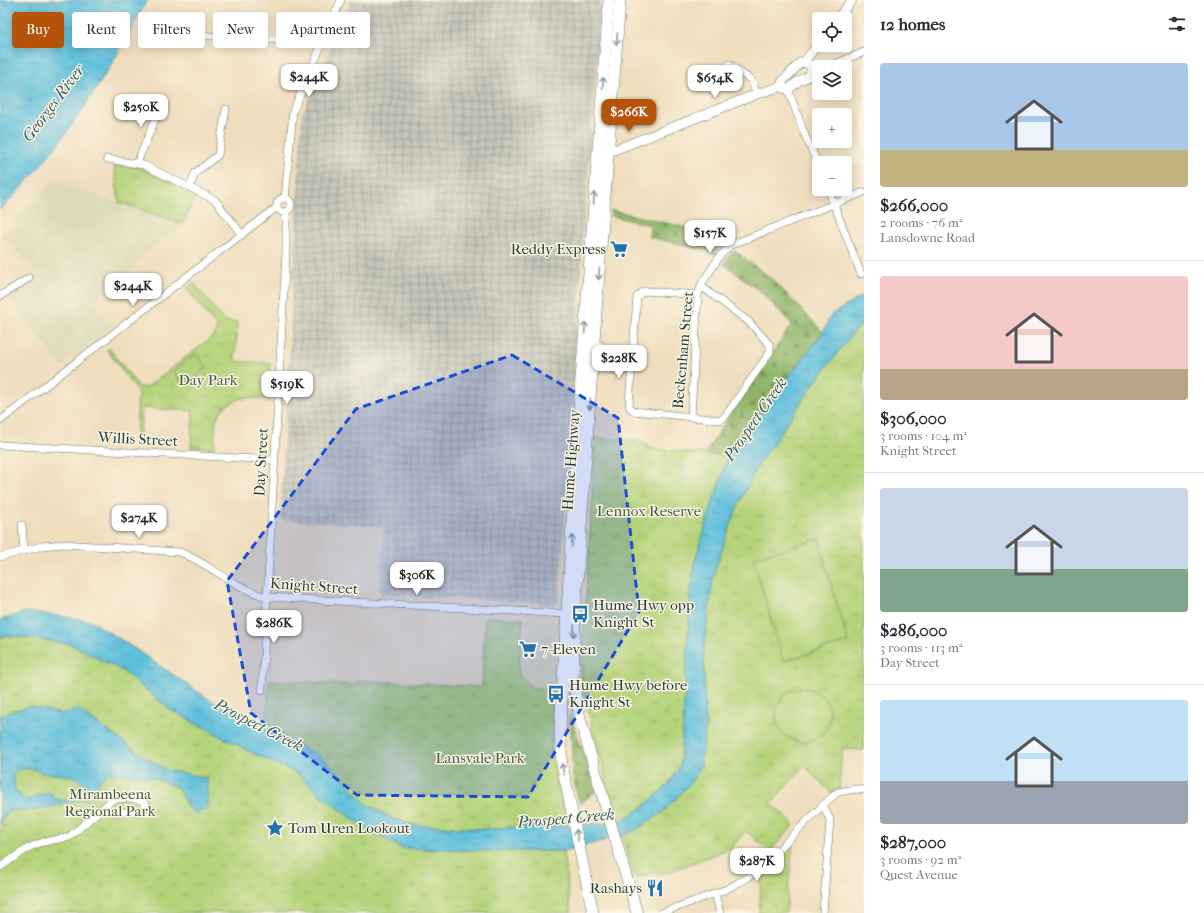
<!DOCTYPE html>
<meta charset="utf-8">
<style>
:root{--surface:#fff;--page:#f2f2f3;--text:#2b2b33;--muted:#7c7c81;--line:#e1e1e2;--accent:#b45309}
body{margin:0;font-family:"IM FELL French Canon",serif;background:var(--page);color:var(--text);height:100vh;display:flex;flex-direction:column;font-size:15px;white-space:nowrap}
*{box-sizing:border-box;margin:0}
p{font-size:13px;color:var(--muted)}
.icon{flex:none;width:22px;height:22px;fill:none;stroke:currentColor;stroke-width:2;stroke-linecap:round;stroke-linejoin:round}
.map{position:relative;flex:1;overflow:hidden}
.drawer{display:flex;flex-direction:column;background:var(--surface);width:340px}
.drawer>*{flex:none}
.top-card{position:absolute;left:12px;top:12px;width:380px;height:36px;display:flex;gap:8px}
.controls{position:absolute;left:812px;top:12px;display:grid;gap:8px}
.controls a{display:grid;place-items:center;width:40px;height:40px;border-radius:4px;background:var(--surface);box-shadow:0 2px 10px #0003;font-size:20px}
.price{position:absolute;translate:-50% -34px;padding:0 9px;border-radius:8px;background:#fff;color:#222;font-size:13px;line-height:26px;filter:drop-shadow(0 1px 2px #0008)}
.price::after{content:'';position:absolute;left:50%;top:24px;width:12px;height:9px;margin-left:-6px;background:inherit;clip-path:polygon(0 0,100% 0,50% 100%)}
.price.active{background:var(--accent);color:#fff}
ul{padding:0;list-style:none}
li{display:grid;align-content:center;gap:8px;height:212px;padding:0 16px}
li+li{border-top:1px solid var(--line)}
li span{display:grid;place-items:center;height:124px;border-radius:4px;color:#555}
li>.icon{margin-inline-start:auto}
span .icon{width:72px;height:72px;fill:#fffc;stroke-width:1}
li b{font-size:17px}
h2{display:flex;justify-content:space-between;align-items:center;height:48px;padding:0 16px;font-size:17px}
.chip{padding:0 14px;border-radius:4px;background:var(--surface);box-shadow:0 2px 10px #0003;font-size:14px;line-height:36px}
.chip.active{background:var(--accent);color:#fff}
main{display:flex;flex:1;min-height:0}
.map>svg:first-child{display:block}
.built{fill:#ded9b7}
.industrial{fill:url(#industrial-grid)}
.forest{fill:url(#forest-firs);stroke:#57794e}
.park{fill:url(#park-tufts);stroke:#6a8856}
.pitch{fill:#b4d379;stroke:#6a8856}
.water{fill:url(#water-ripples);stroke:#3e7e88;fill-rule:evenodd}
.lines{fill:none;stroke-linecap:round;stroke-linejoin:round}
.minor-casing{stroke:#687564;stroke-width:8}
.major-casing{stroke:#687564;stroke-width:10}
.highway-casing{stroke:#687564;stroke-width:12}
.minor{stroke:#fff;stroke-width:7}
.major{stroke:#fff;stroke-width:9}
.highway{stroke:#fff;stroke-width:11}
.oneway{stroke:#8f9e9a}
.marked{fill:#1d4ed8;fill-opacity:0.2;stroke:#1d4ed8;stroke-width:3;stroke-dasharray:8 5;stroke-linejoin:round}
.labels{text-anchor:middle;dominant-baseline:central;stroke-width:3;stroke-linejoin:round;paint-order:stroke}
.poi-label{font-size:15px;fill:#1f3d34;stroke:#fcf5e5;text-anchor:start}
.street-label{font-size:15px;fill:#1f3d34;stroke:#fcf5e5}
.park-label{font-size:15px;fill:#3d5b42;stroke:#fcf5e5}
.water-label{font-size:16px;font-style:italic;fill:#2f5e5e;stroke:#fcf5e5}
</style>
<main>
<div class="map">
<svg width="864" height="913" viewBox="0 0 864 913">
<defs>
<pattern id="industrial-grid" width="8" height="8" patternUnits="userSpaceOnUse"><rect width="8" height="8" fill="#c5c5b8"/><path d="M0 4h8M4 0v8" fill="none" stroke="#9fa196"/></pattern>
<pattern id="forest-firs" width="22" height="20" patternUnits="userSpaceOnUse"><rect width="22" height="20" fill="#8fb569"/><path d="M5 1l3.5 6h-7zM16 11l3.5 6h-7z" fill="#749457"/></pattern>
<pattern id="park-tufts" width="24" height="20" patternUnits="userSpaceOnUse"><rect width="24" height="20" fill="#b4d379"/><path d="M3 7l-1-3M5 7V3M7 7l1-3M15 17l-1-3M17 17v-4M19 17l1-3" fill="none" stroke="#9ab669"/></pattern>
<pattern id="water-ripples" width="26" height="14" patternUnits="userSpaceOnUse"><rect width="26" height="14" fill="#5ebfdc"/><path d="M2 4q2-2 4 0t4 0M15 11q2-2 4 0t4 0" fill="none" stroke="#4d9cb3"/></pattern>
</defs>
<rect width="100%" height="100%" fill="#fcf5e5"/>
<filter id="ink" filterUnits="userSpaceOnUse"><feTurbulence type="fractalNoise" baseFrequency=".025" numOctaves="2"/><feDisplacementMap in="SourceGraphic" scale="8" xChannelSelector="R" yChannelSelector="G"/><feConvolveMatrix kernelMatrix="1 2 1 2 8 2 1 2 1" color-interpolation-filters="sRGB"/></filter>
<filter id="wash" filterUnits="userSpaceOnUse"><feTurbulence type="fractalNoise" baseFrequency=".012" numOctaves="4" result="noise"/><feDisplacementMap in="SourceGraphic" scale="16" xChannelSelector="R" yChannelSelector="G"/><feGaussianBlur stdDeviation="0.9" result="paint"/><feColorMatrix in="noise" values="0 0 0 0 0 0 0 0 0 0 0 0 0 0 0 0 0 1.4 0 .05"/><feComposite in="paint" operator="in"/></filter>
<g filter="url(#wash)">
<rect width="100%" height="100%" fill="#efdebd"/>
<g class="built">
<polygon points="54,180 183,224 141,257 135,268 93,300 113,326 62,366 9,298 37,275 3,235"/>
<polygon points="523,619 558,622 553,689 534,688 526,683 518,671"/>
</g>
<polygon class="industrial" points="352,0 601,0 585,211 559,601 555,604 380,594 384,526 280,520 302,114"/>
<g class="forest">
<polygon points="611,210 713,234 721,246 714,255 706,250 649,237 650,225 611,216"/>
<polygon points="735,251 773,280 823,332 728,456 709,515 670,535 706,453 722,427 792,324 761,292 724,264 729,256"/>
<polygon points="570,716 597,790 580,804 573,778"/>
</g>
<g class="park">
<polygon points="114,165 136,167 142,169 196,194 183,224 119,202"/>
<polygon points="194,283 224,321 237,322 235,361 271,363 269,399 241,398 225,406 216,419 214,448 191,447 193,411 142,408 139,444 136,444 138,392 107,350 109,348 139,387 146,388 215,335 217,327 186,288"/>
<polygon points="864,323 864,750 842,749 839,789 831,792 804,766 771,803 794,825 770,851 746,831 731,848 669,872 635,877 622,836 639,828 663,812 686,788 700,768 706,724 704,685 704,650 713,577 724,543 738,506 755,470 813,385 849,337 855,330"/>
<polygon points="596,437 647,443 647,448 728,456 709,515 695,561 690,596 687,659 680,766 668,785 643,807 618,823 595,738 581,680"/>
<path d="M485,617L523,619L518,671L526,683L534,688L553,689C552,710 550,733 552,755C555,779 564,801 568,825L482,829L413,825L389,817L365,803L340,774L321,757L266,729L269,680L356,685L357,680L482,687Z"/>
<polygon points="13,636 70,644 123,671 171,710 247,750 298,774 314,790 361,825 401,848 495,851 563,851 571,913 0,913 0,637"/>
<polygon points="793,841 786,913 759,913 762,872"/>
</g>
<g class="pitch">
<polygon points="196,354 207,368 184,385 173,371"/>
<polygon points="818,539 848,642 783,661 753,558"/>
<circle cx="803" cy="715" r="27"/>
</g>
<g class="water">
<path d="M0,0H147C107,77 62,148 0,210Z"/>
<polygon points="864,295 864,323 855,330 813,385 755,470 738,506 725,540 713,577 704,650 704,685 706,724 700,768 686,788 663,812 639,828 622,836 563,851 495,851 401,848 361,825 314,790 298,774 247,750 171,710 123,671 70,644 13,636 0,637 0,620 27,612 67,617 93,622 129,645 213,702 321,757 340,774 365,803 389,817 413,825 482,829 618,823 643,807 668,785 680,766 687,659 690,596 695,561 709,515 728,456 823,332 832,314"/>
<path d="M32,706L62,714L77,709L145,757L166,770L207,778L209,806L198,814L188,808L177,787L150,777L108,773L99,782L88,798L37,810L8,811L0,824V717L11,711ZM21,769H34L43,773L73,776L82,782V793L73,800L55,799L50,792L26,800L15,790L13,773Z"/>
</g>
</g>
<g filter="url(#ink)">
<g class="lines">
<g class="minor-casing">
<g id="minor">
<polyline points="196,35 321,43"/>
<polyline points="729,64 751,80 757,94"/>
<polyline points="827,67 864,52"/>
<polyline points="788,89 804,133 819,166"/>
<polyline points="107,159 144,165 215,200 242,235"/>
<polyline points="137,163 163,101"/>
<polyline points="190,187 195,173 218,155 226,109"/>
<polyline points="828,189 861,274"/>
<circle cx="284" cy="205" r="7"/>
<polyline points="285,199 293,111 341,0"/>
<polyline points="698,295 646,291 642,292 637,297 629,404 630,408 634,411 721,420 726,415 770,352 770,345 749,322 702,287"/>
<polyline points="0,296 29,278"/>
<polyline points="609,368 631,370"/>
<polyline points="691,417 698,295 702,283 720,256 731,245 864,192"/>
<polyline points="0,421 277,207"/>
<polyline points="0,445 274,460"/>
<polyline points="22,525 24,551"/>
<path d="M0,557L42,546L63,544L180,552C210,564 235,589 267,597L567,614"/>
<polyline points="262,690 286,252 286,212"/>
<path d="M0,867L30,847L43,842L69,837L112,800C121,798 142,796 147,806L140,812H112"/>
<polyline points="715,893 720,913"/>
<polyline points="661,913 727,889 755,873 823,805 838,792 856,789 864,790"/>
<polyline points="823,913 830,820 823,805"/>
</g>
</g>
<g class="major-casing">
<g id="major">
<polyline points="837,19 852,0"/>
<path d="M801,62C804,62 808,63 810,66C817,75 804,78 799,81C795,83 792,87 788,89L783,88L782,85V82Z"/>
<polyline points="804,62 819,43"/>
<polyline points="603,151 614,150 627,145 757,94 782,86"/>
</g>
</g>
<g class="highway-casing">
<g id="highway">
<polyline points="620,0 596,312 575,614 573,679 580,719 637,913"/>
<path d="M600,347C600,359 598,361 609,368"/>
<polyline points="593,913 562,765 560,736 561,714 578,421 609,0"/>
</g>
</g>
<use href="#minor" class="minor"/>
<use href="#major" class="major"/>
<use href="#highway" class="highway"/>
</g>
<defs><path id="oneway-shaft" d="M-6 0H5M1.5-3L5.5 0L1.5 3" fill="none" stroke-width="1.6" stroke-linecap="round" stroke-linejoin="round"/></defs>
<g class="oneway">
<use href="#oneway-shaft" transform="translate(617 39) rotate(94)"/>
<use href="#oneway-shaft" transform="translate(603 83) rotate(-86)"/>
<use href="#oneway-shaft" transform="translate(594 198) rotate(-86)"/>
<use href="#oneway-shaft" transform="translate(599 274) rotate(94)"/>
<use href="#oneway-shaft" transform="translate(585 328) rotate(-86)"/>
<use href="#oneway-shaft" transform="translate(590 404) rotate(94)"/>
<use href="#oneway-shaft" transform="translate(572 541) rotate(-87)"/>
<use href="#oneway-shaft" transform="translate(574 631) rotate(93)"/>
<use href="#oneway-shaft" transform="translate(563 769) rotate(-100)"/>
<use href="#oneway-shaft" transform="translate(577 835) rotate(-102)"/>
</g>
</g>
<path class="marked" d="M512,355L618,418L639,612L528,797L357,795L251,713L227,581L356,409Z"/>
<defs>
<g id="supermarket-bare" transform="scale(1.38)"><path d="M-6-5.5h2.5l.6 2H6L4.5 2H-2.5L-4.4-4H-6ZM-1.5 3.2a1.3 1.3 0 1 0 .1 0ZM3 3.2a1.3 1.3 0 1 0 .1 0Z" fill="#1f6fb2" stroke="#fcf5e5" stroke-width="2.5" paint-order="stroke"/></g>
<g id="bus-bare" transform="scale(1.38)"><path d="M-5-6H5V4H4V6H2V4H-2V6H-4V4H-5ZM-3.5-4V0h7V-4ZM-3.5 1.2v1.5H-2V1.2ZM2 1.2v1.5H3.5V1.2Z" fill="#1f6fb2" stroke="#fcf5e5" stroke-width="2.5" paint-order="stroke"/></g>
<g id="sight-bare" transform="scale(1.38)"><path d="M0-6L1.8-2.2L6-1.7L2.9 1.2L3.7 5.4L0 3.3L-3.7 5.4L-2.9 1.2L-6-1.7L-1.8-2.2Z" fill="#1f6fb2" stroke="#fcf5e5" stroke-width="2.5" paint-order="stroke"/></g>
<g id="restaurant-bare" transform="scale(1.38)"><path d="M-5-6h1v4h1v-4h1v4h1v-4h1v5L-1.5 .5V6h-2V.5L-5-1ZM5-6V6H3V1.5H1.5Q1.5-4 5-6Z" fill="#1f6fb2" stroke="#fcf5e5" stroke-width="2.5" paint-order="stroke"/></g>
</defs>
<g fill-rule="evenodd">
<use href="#supermarket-bare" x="619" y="249"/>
<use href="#bus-bare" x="580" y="614"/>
<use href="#supermarket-bare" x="528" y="649"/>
<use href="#bus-bare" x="556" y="694"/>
<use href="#sight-bare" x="275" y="828"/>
<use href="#restaurant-bare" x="655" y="888"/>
</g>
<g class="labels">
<g class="poi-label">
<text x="606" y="249" text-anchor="end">Reddy Express</text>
<text x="593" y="605">Hume Hwy opp<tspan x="593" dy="17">Knight St</tspan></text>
<text x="541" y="649">7-Eleven</text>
<text x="569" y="685">Hume Hwy before<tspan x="569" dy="17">Knight St</tspan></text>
<text x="288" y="828">Tom Uren Lookout</text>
<text x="642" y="888" text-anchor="end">Rashays</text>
</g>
<g class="street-label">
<text transform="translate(683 350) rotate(-85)">Beckenham Street</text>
<text transform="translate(138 439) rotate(3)">Willis Street</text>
<text transform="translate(571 460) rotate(-86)">Hume Highway</text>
<text transform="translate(261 462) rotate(-87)">Day Street</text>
<text transform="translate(314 586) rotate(4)">Knight Street</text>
</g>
<g class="park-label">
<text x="208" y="380">Day Park</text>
<text x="649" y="511">Lennox Reserve</text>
<text x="480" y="758">Lansvale Park</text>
<text x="110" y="794">Mirambeena<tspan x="110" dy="17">Regional Park</tspan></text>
</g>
<g class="water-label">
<text transform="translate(53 103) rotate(-53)">Georges River</text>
<text transform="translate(755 419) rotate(-55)">Prospect Creek</text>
<text transform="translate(259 725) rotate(27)">Prospect Creek</text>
<text transform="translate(566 818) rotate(-5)">Prospect Creek</text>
</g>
</g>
</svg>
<div class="controls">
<a><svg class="icon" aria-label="locate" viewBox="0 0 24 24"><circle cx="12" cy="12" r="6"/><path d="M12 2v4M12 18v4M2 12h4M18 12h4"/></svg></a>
<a><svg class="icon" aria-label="layers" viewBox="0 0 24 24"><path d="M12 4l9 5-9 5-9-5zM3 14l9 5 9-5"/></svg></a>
<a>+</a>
<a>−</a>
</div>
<b class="price" style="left:309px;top:98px">$244K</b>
<b class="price" style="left:715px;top:99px">$654K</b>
<b class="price" style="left:141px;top:128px">$250K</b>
<b class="price active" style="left:629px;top:133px">$266K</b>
<b class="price" style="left:710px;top:254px">$157K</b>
<b class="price" style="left:133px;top:307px">$244K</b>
<b class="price" style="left:619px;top:379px">$228K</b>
<b class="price" style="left:287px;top:405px">$519K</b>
<b class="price" style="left:139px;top:539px">$274K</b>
<b class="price" style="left:417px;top:596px">$306K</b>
<b class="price" style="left:274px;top:644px">$286K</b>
<b class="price" style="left:757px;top:882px">$287K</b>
<div class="top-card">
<a class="chip active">Buy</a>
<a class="chip">Rent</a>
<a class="chip">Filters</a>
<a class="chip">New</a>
<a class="chip">Apartment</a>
</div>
</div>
<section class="drawer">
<h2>12 homes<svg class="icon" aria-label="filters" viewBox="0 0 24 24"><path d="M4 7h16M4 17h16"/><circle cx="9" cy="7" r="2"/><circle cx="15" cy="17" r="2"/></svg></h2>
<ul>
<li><span style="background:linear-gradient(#a9c7e8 70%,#c2b280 0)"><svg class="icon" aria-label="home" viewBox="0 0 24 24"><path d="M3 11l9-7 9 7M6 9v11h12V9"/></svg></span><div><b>$266,000</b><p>2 rooms · 76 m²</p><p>Lansdowne Road</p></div></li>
<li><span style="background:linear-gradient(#f6c9c9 75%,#b9a48a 0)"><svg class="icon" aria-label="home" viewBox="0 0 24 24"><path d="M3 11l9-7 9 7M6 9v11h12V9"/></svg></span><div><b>$306,000</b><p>3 rooms · 104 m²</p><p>Knight Street</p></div></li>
<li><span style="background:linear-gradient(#c9d6e8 65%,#7fa58c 0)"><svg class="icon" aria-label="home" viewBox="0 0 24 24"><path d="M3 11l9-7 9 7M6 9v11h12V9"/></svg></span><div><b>$286,000</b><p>3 rooms · 113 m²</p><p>Day Street</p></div></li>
<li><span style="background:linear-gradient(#bfe0f5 65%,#9aa5b1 0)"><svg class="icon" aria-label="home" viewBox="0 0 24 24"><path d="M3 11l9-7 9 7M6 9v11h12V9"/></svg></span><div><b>$287,000</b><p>3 rooms · 92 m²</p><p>Quest Avenue</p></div></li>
</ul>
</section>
</main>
